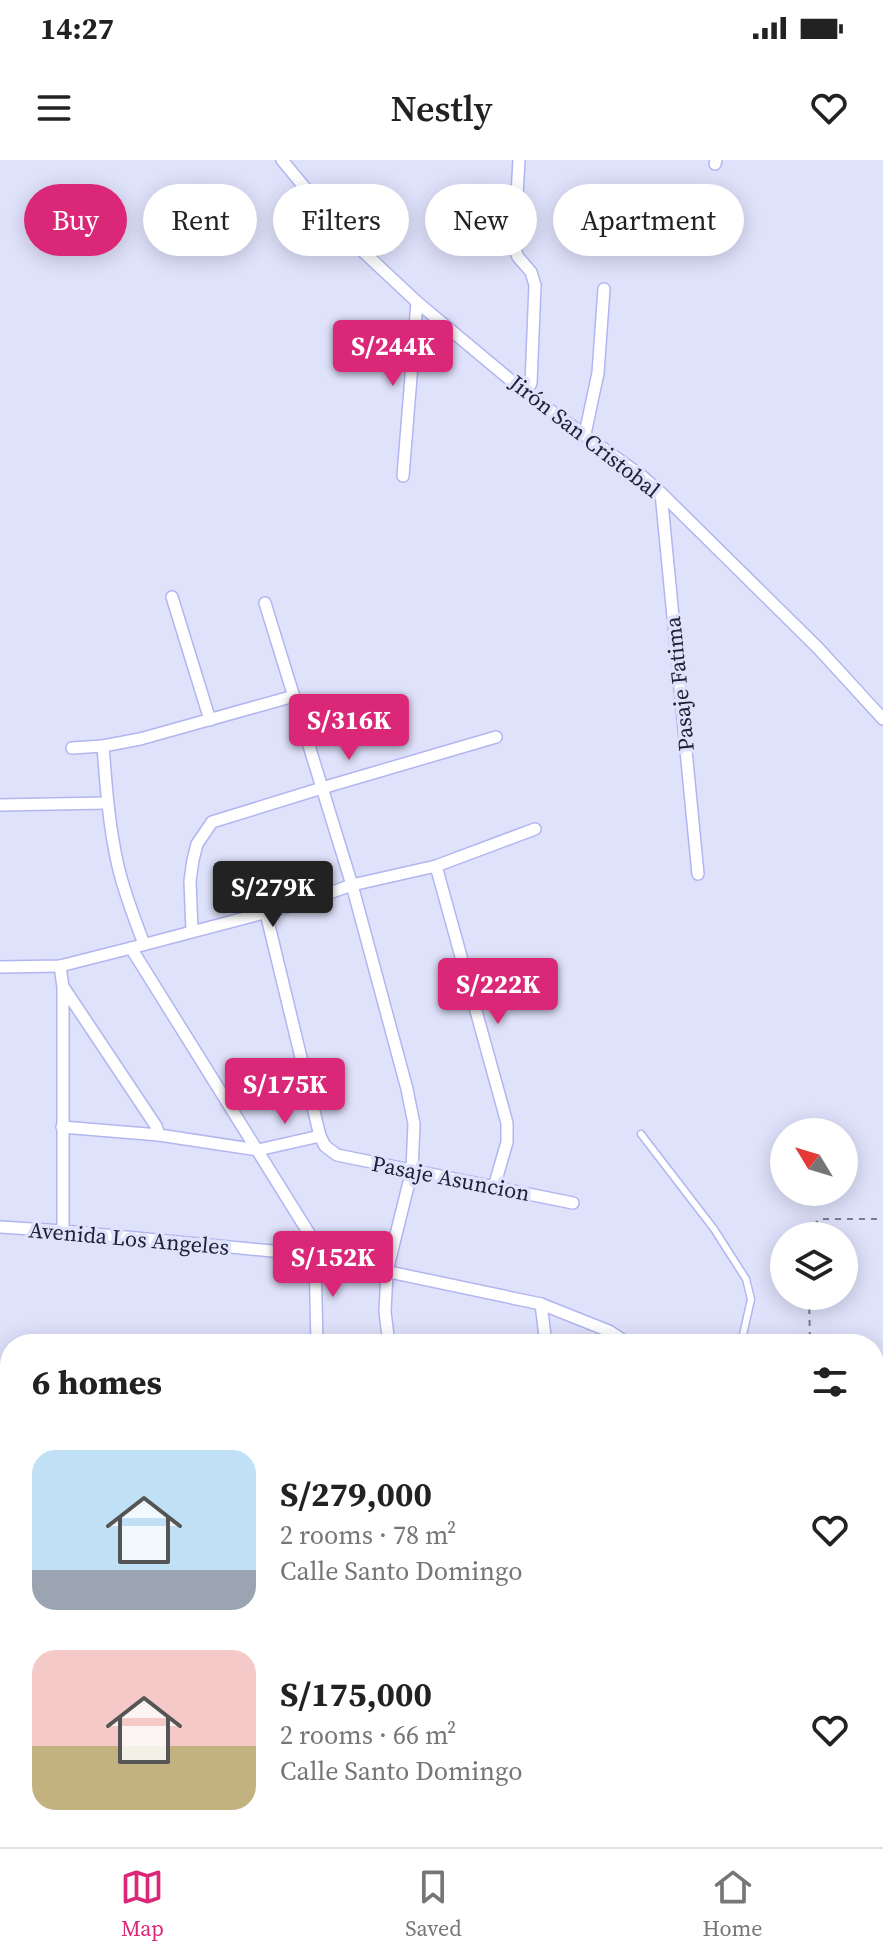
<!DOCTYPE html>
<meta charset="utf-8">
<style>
:root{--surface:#fff;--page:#f6f6f6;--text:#222;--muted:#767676;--line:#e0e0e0;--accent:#db2777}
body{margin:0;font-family:"Source Serif 4",serif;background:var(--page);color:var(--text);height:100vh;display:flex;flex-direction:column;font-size:30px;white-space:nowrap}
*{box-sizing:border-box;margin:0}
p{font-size:26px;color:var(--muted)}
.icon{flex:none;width:44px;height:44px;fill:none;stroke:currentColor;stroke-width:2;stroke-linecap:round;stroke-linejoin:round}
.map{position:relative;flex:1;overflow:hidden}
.drawer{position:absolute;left:0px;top:1174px;width:884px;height:514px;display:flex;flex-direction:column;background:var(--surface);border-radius:32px 32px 0 0;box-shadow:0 4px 20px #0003}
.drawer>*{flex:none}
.banner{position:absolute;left:24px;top:24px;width:836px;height:72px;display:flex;gap:16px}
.needle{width:52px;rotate:308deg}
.controls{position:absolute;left:770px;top:958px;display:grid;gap:16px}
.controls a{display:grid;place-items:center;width:88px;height:88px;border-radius:50%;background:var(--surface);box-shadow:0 4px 20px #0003;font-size:40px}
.price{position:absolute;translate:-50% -68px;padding:0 18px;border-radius:8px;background:var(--accent);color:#fff;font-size:26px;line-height:52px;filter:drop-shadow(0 2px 4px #0008)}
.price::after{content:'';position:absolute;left:50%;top:48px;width:24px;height:18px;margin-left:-12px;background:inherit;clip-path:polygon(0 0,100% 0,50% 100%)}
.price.on{background:#222;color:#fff}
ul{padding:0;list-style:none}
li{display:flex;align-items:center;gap:24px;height:200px;padding:0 32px}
li span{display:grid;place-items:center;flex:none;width:224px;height:160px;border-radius:24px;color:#555}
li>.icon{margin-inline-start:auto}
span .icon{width:96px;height:96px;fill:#fffc;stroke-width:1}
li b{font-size:34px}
h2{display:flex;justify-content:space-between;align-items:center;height:96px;padding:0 32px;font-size:34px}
.chip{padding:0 28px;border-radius:36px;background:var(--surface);box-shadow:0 4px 20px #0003;font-size:28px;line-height:72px}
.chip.on{background:var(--accent);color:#fff}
.status{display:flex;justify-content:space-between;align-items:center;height:56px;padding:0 40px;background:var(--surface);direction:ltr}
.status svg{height:22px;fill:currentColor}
header{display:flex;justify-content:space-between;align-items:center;height:104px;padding:0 32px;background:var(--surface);font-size:36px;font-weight:600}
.dock{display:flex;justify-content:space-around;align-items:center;height:112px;border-top:2px solid var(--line);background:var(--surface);font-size:22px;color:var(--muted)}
.dock a{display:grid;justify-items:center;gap:4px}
.dock .on{color:var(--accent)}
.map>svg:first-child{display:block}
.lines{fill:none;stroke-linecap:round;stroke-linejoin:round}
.lane-casing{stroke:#b1b6f1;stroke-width:9}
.street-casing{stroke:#b1b6f1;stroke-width:14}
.path{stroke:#797b92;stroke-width:2;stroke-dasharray:6 6;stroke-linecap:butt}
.lane{stroke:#fff;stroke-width:6}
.street{stroke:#fff;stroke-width:11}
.labels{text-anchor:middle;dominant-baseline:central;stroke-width:7;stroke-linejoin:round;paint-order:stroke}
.street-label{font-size:22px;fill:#202137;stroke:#dfe2fb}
</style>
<div class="status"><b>14:27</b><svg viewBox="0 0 49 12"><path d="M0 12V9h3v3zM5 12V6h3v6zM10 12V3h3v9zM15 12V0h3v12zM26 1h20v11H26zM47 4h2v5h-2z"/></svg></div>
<header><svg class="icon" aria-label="menu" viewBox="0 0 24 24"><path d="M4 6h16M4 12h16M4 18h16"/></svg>Nestly<svg class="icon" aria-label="heart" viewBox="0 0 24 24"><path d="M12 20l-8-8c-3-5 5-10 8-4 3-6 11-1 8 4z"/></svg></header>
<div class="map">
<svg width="883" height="1687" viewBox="0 0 883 1687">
<rect width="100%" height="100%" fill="#dfe2fb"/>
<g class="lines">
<g class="lane-casing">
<polyline id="lane" points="641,974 714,1069 746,1119 751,1139 741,1184"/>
</g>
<g class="street-casing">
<g id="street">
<polyline points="282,0 338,68 417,142 526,233 643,317 661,333 818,488 883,559"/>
<polyline points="519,0 514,87 518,97 531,112 535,125 531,223 526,233"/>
<polyline points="715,4 716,0"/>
<polyline points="585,274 598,213 604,129"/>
<polyline points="403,316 417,142"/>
<polyline points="661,333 698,714"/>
<polyline points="172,437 210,560"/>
<polyline points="265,443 352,725 407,929 414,964 412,1010 387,1111 385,1152 389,1184"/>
<polyline points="72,588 103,586"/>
<polyline points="0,645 107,643"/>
<polyline points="436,706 507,963 507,982 494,1027"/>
<polyline points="266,753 320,976 325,986 337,995 573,1043"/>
<polyline points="192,771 190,721 193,700 197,684 212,662 322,628 496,577"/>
<path d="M144,784C134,758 124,732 118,706C109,667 106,626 103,586L140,579L294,536"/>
<polyline points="131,788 310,1075 315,1096 317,1184"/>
<polyline points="60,806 63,827 63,1071"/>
<polyline points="0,807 60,806 131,788 298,744 352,725 436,706 535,669"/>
<polyline points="64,828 156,966 159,975"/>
<polyline points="62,967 159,975 258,990 320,976"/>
<polyline points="0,1067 63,1071 304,1094 541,1144 609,1171 629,1184"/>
<polyline points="541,1144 546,1184"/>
<polyline points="874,1364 883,1371"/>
<polyline points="327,1678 329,1687"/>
<polyline points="605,1678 606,1687"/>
<polyline points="493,1687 493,1678"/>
<polyline points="747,1687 747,1678"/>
<polyline points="812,1687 813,1678"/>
</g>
</g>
<g class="path">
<polyline points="811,1076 811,1067 820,1059 883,1059"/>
<polyline points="809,1136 810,1184"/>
<polyline points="874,1238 879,1246 878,1314"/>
<polyline points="874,1317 878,1314 883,1314"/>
</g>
<use href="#lane" class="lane"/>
<use href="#street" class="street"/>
</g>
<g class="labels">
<g class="street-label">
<text transform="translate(585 276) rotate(38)">Jirón San Cristobal</text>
<text transform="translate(679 524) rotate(-96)">Pasaje Fatima</text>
<text transform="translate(451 1018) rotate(11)">Pasaje Asuncion</text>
<text transform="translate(129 1078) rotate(5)">Avenida Los Angeles</text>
</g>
</g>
</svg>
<div class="controls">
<a><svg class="needle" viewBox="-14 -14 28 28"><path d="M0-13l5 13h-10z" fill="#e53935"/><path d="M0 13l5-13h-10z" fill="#767676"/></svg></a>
<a><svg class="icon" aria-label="layers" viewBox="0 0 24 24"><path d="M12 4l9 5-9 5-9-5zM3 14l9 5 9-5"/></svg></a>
</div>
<b class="price" style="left:393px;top:228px">S/244K</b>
<b class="price" style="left:349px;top:602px">S/316K</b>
<b class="price on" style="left:273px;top:769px">S/279K</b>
<b class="price" style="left:498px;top:866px">S/222K</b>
<b class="price" style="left:285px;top:966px">S/175K</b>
<b class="price" style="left:333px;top:1139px">S/152K</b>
<div class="banner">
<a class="chip on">Buy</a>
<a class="chip">Rent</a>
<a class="chip">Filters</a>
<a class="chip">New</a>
<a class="chip">Apartment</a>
</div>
<section class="drawer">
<h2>6 homes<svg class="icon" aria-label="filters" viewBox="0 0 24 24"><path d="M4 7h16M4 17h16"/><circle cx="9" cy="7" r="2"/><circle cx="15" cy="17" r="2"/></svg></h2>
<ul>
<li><span style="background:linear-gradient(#bfe0f5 75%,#9aa5b1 0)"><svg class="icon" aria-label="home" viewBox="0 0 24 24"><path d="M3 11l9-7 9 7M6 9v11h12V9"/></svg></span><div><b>S/279,000</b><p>2 rooms · 78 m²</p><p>Calle Santo Domingo</p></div><svg class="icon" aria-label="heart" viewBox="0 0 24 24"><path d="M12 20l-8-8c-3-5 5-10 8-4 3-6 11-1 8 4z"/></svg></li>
<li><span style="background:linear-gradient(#f6c9c9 60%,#c2b280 0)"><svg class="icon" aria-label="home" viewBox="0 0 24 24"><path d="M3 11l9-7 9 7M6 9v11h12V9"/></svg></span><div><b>S/175,000</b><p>2 rooms · 66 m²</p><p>Calle Santo Domingo</p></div><svg class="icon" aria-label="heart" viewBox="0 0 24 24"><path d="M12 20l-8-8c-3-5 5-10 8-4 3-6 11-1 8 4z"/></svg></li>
</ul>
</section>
</div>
<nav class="dock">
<a class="on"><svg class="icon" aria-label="map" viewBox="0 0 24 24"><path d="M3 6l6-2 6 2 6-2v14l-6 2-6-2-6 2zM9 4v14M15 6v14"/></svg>Map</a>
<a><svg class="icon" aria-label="saved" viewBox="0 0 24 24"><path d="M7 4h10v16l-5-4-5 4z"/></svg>Saved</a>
<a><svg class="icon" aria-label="home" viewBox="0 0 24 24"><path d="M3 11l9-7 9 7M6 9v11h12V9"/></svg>Home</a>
</nav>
